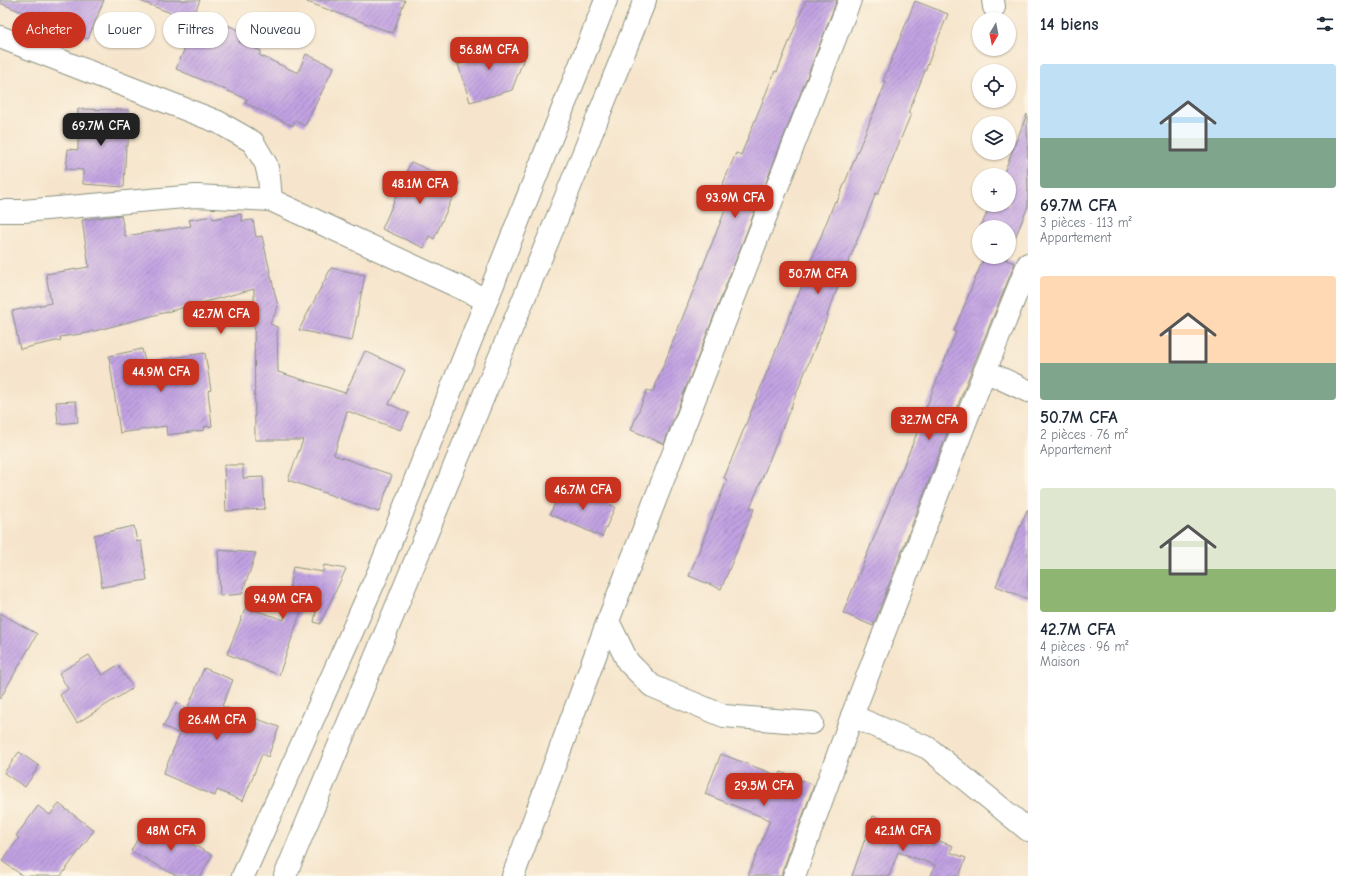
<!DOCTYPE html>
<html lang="fr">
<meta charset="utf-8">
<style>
:root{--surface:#fff;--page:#f2f2f3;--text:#1f2937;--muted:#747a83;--accent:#c8321e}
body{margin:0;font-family:"Comic Neue",sans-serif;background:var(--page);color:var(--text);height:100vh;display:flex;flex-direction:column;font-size:15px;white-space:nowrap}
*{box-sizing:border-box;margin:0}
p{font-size:13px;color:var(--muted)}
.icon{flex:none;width:22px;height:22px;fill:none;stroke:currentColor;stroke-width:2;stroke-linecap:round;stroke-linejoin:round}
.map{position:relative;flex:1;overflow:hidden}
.side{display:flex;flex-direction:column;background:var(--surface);width:320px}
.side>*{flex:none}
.hud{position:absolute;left:12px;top:12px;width:380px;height:36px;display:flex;gap:8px}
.needle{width:26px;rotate:190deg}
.buttons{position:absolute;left:972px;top:12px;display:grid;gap:8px}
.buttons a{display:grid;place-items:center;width:44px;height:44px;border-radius:50%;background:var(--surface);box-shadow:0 1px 3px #0004;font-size:20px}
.price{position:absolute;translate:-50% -34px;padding:0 9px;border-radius:8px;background:var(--accent);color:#fff;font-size:13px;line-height:26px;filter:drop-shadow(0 1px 2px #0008)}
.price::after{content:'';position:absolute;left:50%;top:24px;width:12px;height:9px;margin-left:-6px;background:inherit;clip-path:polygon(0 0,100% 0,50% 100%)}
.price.current{background:#222;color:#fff}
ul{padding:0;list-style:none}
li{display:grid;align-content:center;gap:8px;height:212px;padding:0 12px}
li span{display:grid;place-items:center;height:124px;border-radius:4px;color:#555}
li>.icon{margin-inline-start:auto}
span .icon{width:72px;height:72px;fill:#fffc;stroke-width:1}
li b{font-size:17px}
h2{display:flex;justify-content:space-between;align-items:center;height:48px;padding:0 12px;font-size:17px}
.chip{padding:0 14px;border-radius:18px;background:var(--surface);box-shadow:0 1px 3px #0004;font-size:14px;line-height:36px}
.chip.current{background:var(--accent);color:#fff}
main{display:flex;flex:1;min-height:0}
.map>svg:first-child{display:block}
.building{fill:url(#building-hatch)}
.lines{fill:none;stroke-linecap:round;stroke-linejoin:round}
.minor-casing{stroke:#8a9180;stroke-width:24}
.tertiary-casing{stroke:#8a9180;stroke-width:24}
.minor{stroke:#fff;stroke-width:22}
.tertiary{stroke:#fff;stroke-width:22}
</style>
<main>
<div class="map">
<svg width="1028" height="876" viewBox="0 0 1028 876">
<defs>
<pattern id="building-hatch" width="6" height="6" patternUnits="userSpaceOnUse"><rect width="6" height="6" fill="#c1a1e2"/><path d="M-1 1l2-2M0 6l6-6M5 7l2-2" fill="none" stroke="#9c84b8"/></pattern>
</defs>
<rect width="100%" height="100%" fill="#fcf5e5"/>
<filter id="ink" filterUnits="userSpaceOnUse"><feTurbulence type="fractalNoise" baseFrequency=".025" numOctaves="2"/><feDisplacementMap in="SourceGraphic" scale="8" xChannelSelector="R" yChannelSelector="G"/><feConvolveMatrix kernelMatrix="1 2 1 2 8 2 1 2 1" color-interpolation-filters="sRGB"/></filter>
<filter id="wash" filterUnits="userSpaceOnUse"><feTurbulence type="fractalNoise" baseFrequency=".012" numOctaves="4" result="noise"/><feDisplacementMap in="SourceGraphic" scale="16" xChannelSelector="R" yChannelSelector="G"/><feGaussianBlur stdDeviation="0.9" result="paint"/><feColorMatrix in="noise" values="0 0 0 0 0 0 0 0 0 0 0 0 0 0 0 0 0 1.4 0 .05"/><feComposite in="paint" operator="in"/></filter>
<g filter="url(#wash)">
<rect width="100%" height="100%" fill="#f6e5cc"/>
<g id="blocks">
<g class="building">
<polygon points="0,0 104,0 88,39 0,3"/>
<polygon points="140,0 200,0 191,21 140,1"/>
<polygon points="308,0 405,0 393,33 307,2"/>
<polygon points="806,0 837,0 664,444 631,430 647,390 653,392 730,198 719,193 736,153 741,155 775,71 777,72"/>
<polygon points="915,1 948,14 908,113 911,114 878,194 876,193 827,315 828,315 750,508 754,509 721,589 689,576 727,480 724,478 804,281 803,281 835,201 837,202 886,82 883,81"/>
<polygon points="200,13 243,32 239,42 261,51 259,55 298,73 306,54 334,67 305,126 295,121 293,126 245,103 247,99 176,69"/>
<polygon points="480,42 524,58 512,90 470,102 458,64 467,62 465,46"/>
<polygon points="78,109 129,110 128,146 126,145 124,187 83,184 83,170 66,169 68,149 78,150"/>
<polygon points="1027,114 1028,206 1009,253 1009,227 981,227 990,205 1009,205 1009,175 1003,175"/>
<polygon points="411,162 459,183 434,239 429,236 424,248 382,229"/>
<polygon points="241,214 242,221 253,220 256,237 262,236 278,307 270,324 277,327 278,372 345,393 365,351 405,370 389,404 409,413 401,430 347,411 334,455 392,475 379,512 288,480 303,440 255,440 254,289 87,333 60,337 61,340 20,349 12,311 51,303 46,274 89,267 82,220 121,215 125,236 191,226 189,220 212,216 213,219"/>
<polygon points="984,257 1007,257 1006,260 1015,263 973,366 873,626 843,613 919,428 918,428 956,332 954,331"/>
<polygon points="331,268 365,275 352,341 299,330"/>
<polygon points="142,349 145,362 205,353 211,390 208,391 212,426 204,427 205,430 167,435 166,426 120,433 109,356"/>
<polygon points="76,401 78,422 58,424 56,402"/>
<polygon points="224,465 243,465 243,478 263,477 265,509 226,511"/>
<polygon points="563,485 615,507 602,537 550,514"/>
<polygon points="1027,510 1028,510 1028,599 996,586"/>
<polygon points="134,526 137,542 141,541 147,580 102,587 94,535"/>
<polygon points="218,550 256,553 242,594 220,596"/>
<polygon points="324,565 346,569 320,624 314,622 319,596 307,594 279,675 227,654 246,607 284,620 293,567 323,572"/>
<polygon points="0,613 37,634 0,699"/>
<polygon points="89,655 102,675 118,665 133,688 77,723 60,695 68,689 59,673"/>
<polygon points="204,668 233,680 222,706 279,727 268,757 262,754 243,801 217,790 215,796 163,774 180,734 163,726 177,702 187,710"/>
<polygon points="19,752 39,766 25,787 4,773"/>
<polygon points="721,754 779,776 781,772 814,785 782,872 782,876 748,876 770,820 705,794"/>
<polygon points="59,804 94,830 61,876 23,876 2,861 19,838 16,836 38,806 50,815"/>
<polygon points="873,816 891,822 889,828 933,844 934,839 953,846 950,852 966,858 959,876 931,876 935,865 898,852 889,876 852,876"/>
<polygon points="148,820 212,855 201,876 177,876 131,851"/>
</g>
</g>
</g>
<g filter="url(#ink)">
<use href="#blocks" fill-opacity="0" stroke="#8a9180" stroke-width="1"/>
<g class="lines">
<g class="minor-casing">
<g id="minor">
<polyline points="993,0 994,7"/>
<polyline points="0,37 218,122 253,142 266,164 269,177 271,200"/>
<polyline points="0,211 23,211 196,196 271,200 487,300"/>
<polyline points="985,371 1028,391"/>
<polyline points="608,621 628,662 652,686 724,716 812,723"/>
<polyline points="852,716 928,748 1028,830"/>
<polyline points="513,876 608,621 850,0"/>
<polyline points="794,876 852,716 985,371 1028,264"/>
</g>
</g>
<g class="tertiary-casing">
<g id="tertiary">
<polyline points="243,876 379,571 606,0"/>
<polyline points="285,876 565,199 645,0"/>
</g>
</g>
<use href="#minor" class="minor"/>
<use href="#tertiary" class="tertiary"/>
</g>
</g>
</svg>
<div class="buttons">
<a><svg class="needle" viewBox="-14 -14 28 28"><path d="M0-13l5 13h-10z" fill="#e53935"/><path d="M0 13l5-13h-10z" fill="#747a83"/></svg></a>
<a><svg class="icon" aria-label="locate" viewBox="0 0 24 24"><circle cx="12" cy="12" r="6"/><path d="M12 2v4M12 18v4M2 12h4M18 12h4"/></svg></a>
<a><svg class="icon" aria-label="layers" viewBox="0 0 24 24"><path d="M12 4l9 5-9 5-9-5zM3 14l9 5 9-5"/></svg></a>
<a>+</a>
<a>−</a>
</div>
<b class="price" style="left:489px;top:71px">56.8M CFA</b>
<b class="price current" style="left:101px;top:147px">69.7M CFA</b>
<b class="price" style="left:420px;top:205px">48.1M CFA</b>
<b class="price" style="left:735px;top:219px">93.9M CFA</b>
<b class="price" style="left:818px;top:295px">50.7M CFA</b>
<b class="price" style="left:221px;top:335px">42.7M CFA</b>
<b class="price" style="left:161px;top:393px">44.9M CFA</b>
<b class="price" style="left:929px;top:441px">32.7M CFA</b>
<b class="price" style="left:583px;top:511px">46.7M CFA</b>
<b class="price" style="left:283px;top:620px">94.9M CFA</b>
<b class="price" style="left:217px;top:741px">26.4M CFA</b>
<b class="price" style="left:764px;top:807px">29.5M CFA</b>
<b class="price" style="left:171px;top:852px">48M CFA</b>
<b class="price" style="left:903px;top:852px">42.1M CFA</b>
<div class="hud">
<a class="chip current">Acheter</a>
<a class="chip">Louer</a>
<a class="chip">Filtres</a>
<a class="chip">Nouveau</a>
</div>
</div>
<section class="side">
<h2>14 biens<svg class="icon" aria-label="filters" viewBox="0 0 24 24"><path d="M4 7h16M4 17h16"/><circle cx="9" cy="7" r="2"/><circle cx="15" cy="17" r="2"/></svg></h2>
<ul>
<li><span style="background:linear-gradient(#bfe0f5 60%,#7fa58c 0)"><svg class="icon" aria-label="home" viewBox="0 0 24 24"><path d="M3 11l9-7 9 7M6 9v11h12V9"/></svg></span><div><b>69.7M CFA</b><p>3 pièces · 113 m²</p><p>Appartement</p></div></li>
<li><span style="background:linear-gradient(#ffd9b3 70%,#7fa58c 0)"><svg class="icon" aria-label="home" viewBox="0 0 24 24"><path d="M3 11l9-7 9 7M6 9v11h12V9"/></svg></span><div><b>50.7M CFA</b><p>2 pièces · 76 m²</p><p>Appartement</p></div></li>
<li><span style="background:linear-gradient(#dfe7d0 65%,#8fb573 0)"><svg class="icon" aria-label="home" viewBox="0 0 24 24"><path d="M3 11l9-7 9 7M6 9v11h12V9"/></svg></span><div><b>42.7M CFA</b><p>4 pièces · 96 m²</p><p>Maison</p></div></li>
</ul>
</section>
</main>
